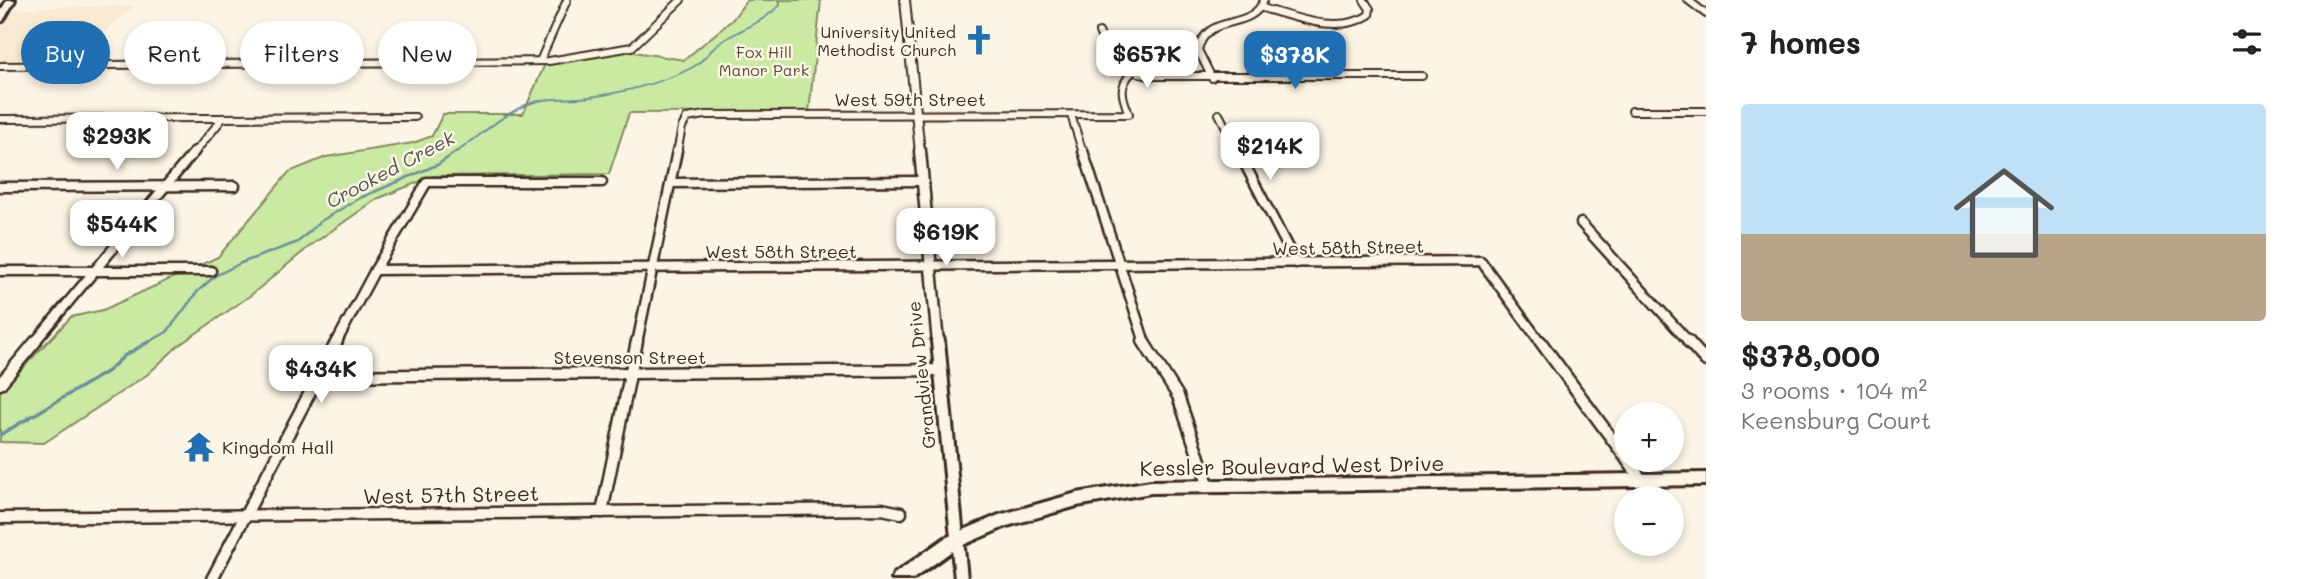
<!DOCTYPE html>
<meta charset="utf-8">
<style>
:root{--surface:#fff;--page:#f6f6f6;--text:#222;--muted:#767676;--accent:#1f6fb2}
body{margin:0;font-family:Mali,sans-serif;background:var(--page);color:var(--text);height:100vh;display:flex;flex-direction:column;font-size:26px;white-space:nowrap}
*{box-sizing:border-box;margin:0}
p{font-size:23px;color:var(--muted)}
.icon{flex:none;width:38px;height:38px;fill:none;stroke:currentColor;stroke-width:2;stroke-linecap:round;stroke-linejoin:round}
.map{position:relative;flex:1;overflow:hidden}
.side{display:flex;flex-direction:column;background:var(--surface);width:595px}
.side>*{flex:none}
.banner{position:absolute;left:21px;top:21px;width:665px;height:63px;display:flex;gap:14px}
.buttons{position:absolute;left:1614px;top:402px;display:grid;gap:14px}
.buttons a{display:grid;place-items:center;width:70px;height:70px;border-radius:50%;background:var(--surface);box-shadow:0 4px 10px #0003;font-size:35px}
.price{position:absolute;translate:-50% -60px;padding:0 16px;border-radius:14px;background:#fff;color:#222;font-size:23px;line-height:46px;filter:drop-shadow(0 2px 4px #0008)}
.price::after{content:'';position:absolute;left:50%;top:42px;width:21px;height:16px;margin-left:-10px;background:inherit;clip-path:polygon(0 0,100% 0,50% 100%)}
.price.selected{background:var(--accent);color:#fff}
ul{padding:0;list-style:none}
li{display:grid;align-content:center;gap:14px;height:371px;padding:0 35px}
li span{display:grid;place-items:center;height:217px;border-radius:7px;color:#555}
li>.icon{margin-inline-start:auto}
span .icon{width:126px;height:126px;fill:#fffc;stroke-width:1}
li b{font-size:30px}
h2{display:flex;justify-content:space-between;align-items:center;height:84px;padding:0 35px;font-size:30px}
.pill{padding:0 24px;border-radius:32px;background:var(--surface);box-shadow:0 4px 10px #0003;font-size:24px;line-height:63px}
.pill.selected{background:var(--accent);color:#fff}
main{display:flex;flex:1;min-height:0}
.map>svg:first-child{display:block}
.built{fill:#f9ead1}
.green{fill:#caeaa3;stroke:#828a60;stroke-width:2}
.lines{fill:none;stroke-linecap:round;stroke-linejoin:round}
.stream-far2{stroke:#6c8f9a;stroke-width:2}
.stream-far1{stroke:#6c8f9a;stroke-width:2.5}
.stream{stroke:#6c8f9a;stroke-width:3.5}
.street-far2-casing{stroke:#3b2a1e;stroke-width:10}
.street-far1-casing{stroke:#3b2a1e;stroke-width:13}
.street-casing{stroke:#3b2a1e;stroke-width:15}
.secondary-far2-casing{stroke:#3b2a1e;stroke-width:12}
.secondary-far1-casing{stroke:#3b2a1e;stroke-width:15}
.secondary-casing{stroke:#3b2a1e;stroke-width:18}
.primary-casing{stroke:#3b2a1e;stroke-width:6}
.street-far2{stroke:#fcf5e5;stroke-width:6}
.street-far1{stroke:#fcf5e5;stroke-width:8}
.street{stroke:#fcf5e5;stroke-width:10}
.secondary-far2{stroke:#fcf5e5;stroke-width:8}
.secondary-far1{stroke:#fcf5e5;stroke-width:10}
.secondary{stroke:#fcf5e5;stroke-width:12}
.primary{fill:#fcf5e5;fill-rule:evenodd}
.labels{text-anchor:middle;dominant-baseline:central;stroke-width:5;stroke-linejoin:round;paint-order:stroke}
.far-poi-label{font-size:16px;fill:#3b2a1e;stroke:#fcf5e5;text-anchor:end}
.far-park-label{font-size:16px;fill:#585039;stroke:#fcf5e5}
.street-label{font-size:18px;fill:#3b2a1e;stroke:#fcf5e5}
.poi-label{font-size:18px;fill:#3b2a1e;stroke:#fcf5e5;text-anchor:start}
.water-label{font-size:19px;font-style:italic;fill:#4f5452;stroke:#fcf5e5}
.near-street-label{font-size:21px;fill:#3b2a1e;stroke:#fcf5e5}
</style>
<main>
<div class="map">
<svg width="1706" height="579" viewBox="0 0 1706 579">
<rect width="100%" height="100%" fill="#fcf5e5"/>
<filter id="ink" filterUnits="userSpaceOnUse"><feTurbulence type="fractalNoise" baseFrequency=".0143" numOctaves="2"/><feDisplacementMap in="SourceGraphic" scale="14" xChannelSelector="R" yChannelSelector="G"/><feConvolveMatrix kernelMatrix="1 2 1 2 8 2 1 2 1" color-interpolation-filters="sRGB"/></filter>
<g filter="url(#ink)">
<polygon class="built" points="134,6 69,62 0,62 0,32 12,10 50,7"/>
<polygon class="green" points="747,0 821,0 809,112 629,113 609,174 433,176 377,199 310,246 251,295 178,346 148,374 44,443 0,442 0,392 71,317 103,310 218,257 289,172 326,157 413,143 432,136 443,114 523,114 545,64 628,51 684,60 732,20"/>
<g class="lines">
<path class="stream-far2" d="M455,153C479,137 499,117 526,105C546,96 569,100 590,97C621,93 666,82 693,67C704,61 711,49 721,42C742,28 761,24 780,5V0"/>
<polyline class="stream-far1" points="147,343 167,332 198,291 215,276 241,263 298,242 321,221 360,198 439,164 457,151"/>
<polyline class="stream" points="0,435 108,371 124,356 150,341"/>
<g class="street-far2-casing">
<g id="street-far2">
<polyline points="1688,0 1706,14"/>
<path d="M1262,8C1296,17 1337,35 1369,15L1370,9L1364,0"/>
<path d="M1099,32C1110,58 1121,70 1149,76H1422"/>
<polyline points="540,61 567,0"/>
<polyline points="0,66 549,61 632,47 681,0"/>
<path d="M1212,78L1198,50C1208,11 1250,33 1264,0"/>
<polyline points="1632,111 1706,111"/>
<polyline points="1219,114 1239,153"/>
<polyline points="1071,115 1083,153"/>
<polyline points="0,119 415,117"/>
<polyline points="194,153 223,118"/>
<path d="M677,153L682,127L687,118L705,115L1129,114C1122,96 1118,87 1132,72"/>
</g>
</g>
<g class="street-far1-casing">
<g id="street-far1">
<polyline points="1083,151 1145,343"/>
<polyline points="1238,151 1296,263"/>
<polyline points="671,183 922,181"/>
<polyline points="0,187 235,186"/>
<polyline points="1581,223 1690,343"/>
<polyline points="375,270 1481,261 1541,343"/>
<polyline points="0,271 211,271"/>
<polyline points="34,343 195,151"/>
<polyline points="336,343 375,270 427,182 602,182"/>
<polyline points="637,343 677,151"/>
</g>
</g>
<g class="street-casing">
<g id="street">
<polyline points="1143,341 1178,396 1208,484"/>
<polyline points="1540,341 1626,458"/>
<polyline points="1688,341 1706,361"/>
<polyline points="319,376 941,370"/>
<polyline points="0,384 36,341"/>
<polyline points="1627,460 1642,480"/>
<polyline points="602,512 637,341"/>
<polyline points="0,518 882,509 901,513"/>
<polyline points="212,579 337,341"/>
</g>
</g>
<g class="secondary-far2-casing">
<polyline id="secondary-far2" points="905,0 920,153"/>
</g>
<g class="secondary-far1-casing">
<polyline id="secondary-far1" points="920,151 938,343"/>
</g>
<g class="secondary-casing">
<polyline id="secondary" points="938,341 961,579"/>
</g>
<g class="primary-casing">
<g id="primary">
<polygon points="7,0 15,0 3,21 0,22 0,12"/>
<polygon points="1706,473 1706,485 1151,493 1077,506 1007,526 956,548 913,579 892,579 894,574 945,538 999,515 1077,493 1151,481"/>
</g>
</g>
<use href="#street-far2" class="street-far2"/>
<use href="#street-far1" class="street-far1"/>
<use href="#street" class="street"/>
<use href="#secondary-far2" class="secondary-far2"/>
<use href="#secondary-far1" class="secondary-far1"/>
<use href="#secondary" class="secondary"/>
<use href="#primary" class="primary"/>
</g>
</g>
<defs>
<g id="church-bare" transform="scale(2.415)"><path d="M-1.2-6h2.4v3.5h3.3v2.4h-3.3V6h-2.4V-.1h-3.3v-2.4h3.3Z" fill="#1f6fb2" stroke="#fcf5e5" stroke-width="2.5" paint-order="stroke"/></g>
<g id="temple-bare" transform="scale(2.415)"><path d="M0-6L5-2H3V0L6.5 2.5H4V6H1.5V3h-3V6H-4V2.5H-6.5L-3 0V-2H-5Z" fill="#1f6fb2" stroke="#fcf5e5" stroke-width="2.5" paint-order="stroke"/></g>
</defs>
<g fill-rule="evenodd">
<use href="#church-bare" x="979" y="40"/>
<use href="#temple-bare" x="199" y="447"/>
</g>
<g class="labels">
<g class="far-poi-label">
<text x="956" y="31">University United<tspan x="956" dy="18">Methodist Church</tspan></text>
</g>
<g class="far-park-label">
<text x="764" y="51">Fox Hill<tspan x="764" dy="18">Manor Park</tspan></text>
</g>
<g class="street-label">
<text x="910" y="99">West 59th Street</text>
<text transform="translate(1348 247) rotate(-1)">West 58th Street</text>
<text x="781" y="251">West 58th Street</text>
<text x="630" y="357">Stevenson Street</text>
<text transform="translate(921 375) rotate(-96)">Grandview Drive</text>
</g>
<g class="poi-label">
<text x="222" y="447">Kingdom Hall</text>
</g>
<g class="water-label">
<text transform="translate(390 169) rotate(-28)">Crooked Creek</text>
</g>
<g class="near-street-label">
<text transform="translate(1292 465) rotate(-1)">Kessler Boulevard West Drive</text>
<text transform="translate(451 494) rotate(-1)">West 57th Street</text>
</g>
</g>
</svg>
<div class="buttons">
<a>+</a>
<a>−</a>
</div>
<b class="price" style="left:1147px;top:90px">$657K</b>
<b class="price selected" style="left:1295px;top:91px">$378K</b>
<b class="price" style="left:117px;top:172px">$293K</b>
<b class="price" style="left:1270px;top:182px">$214K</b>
<b class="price" style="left:122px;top:260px">$544K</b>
<b class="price" style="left:946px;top:268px">$619K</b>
<b class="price" style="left:321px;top:405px">$434K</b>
<div class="banner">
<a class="pill selected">Buy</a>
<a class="pill">Rent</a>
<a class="pill">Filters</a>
<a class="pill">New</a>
</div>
</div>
<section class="side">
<h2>7 homes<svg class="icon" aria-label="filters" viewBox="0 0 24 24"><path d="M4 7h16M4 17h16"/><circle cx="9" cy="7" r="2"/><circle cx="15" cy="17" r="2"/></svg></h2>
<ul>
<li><span style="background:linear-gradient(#bfe0f5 60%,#b9a48a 0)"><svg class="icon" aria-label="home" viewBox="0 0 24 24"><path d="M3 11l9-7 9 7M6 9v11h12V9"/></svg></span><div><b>$378,000</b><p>3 rooms · 104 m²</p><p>Keensburg Court</p></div></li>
</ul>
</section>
</main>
